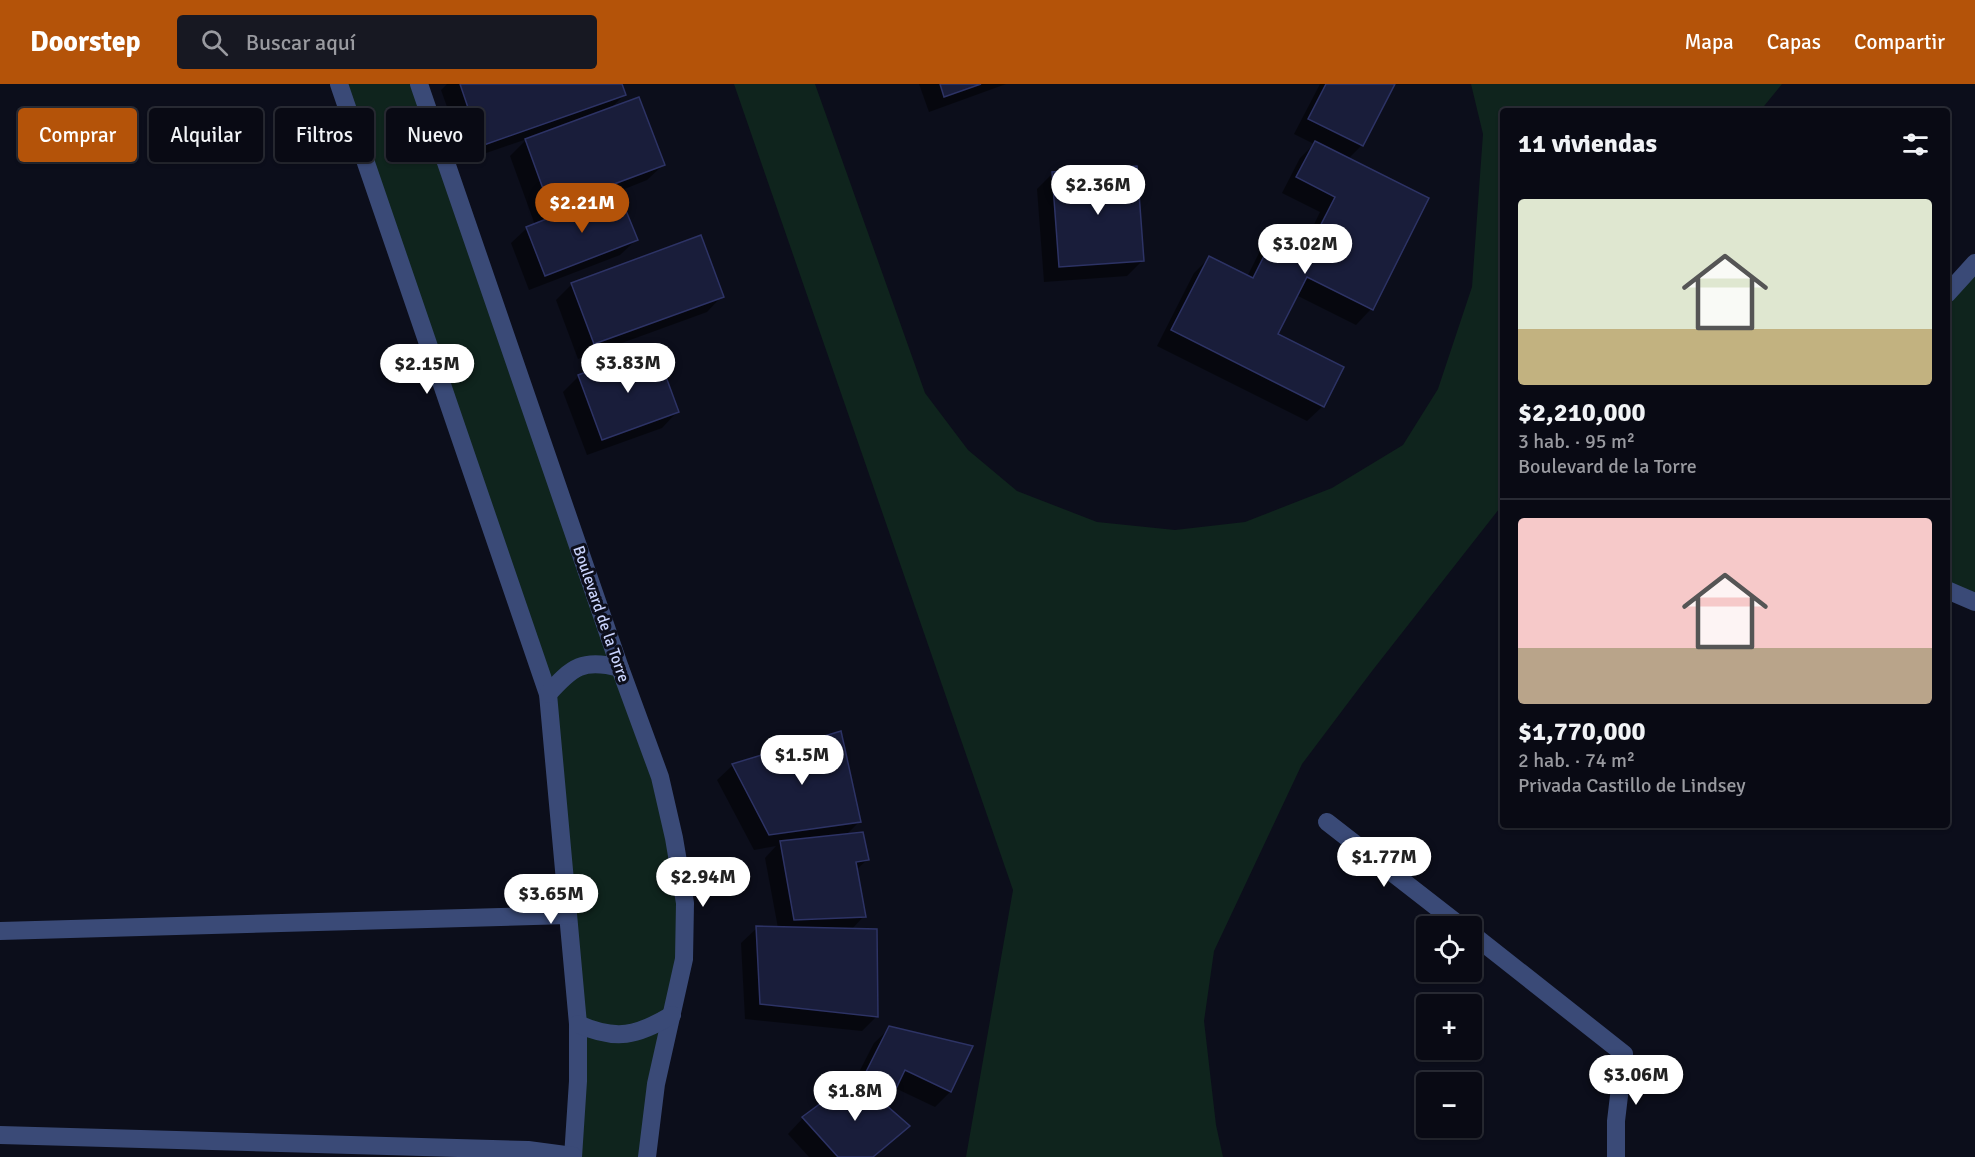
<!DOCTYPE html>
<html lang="es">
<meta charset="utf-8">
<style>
:root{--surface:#090a14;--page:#171822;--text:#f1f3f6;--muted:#999aa0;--line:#292b34;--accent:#b45309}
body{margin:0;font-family:Signika,sans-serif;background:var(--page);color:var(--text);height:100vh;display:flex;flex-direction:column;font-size:22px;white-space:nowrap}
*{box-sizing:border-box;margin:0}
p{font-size:20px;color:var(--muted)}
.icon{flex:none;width:33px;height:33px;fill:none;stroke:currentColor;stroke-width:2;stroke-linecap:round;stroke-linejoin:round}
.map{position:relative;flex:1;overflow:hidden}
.side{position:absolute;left:1500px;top:24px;width:450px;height:720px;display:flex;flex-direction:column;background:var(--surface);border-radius:6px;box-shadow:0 2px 4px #0004,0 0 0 2px var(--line)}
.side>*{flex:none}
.banner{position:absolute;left:18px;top:24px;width:570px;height:54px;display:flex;gap:12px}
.buttons{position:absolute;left:1416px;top:832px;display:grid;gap:12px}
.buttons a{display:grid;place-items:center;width:66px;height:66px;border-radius:6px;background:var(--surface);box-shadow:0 2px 4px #0004,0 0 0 2px var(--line);font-size:30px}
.price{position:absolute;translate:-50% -51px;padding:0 14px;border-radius:21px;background:#fff;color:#222;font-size:20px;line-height:39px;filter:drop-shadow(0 2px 3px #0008)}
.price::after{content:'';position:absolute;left:50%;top:36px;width:18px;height:14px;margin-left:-9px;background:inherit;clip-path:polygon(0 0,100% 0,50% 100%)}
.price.on{background:var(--accent);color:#fff}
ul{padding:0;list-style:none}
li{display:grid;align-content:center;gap:12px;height:318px;padding:0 18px}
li+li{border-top:2px solid var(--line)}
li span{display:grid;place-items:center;height:186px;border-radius:6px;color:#555}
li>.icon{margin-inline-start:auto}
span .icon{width:108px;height:108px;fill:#fffc;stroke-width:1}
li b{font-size:26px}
h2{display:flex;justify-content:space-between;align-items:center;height:72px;padding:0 18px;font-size:26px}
.chip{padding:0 21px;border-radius:6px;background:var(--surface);box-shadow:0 2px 4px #0004,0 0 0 2px var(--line);font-size:21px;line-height:54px}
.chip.on{background:var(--accent);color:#fff}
header{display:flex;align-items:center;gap:36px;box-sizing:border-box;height:84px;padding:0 30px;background:var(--accent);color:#fff}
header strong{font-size:28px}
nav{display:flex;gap:33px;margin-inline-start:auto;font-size:21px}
.search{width:420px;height:54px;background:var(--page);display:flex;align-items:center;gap:15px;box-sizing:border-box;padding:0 21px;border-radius:6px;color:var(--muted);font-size:22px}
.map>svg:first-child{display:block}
.green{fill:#0f241d}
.shadow{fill:#0007}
.building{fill:#191d3a;stroke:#2d3365;stroke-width:1.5}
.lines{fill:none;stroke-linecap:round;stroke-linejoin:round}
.minor{stroke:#3a4a77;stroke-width:18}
.labels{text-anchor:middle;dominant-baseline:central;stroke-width:6;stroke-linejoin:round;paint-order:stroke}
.street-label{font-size:16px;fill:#c9d3fc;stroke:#0c0e1b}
</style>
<header>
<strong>Doorstep</strong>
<div class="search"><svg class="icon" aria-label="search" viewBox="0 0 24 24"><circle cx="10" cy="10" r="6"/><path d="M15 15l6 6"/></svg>Buscar aquí</div>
<nav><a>Mapa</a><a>Capas</a><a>Compartir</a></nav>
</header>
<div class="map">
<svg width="1975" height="1073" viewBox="0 0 1975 1073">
<rect width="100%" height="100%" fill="#0c0e1b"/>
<g class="green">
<polygon points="339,0 419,0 660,693 685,819 647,1073 573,1073 578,997 548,610"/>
<polygon points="734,0 815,0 925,309 968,366 1017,407 1097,438 1175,446 1245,438 1332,404 1403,361 1438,305 1472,203 1483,50 1471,0 1782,0 1760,27 1503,27 1503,420 1372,587 1302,680 1214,867 1204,937 1216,1041 1223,1073 966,1073 1013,806"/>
<polygon points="1975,179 1975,518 1947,506 1947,210"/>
</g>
<g class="shadow">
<polygon points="447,0 620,0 624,11 610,25 663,81 647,96 617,108 636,156 620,171 529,206 511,159 527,144 535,141 510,72 527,55 466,76 441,6"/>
<polygon points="919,0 1006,0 929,28"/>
<polygon points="1320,0 1393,0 1362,61 1348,75 1371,225 1356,241 1296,211 1276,250 1323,322 1307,337 1157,262 1194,189 1209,174 1247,193 1264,159 1279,143 1306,157 1320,128 1282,109 1300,74 1314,60 1294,50"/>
<polygon points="1052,90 1143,176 1127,192 1044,198 1037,105"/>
<polygon points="572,200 722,212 707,228 578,275 556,216"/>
<polygon points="579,292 677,328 662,344 587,371 563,308"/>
<polygon points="733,681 860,737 846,751 867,776 856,786 864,832 851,846 877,932 862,947 745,935 741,859 757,844 778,844 765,774 776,762 754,766 717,696"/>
<polygon points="890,944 950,1008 935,1023 895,1004 882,1020 908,1042 874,1073 809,1073 788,1050 803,1034 855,996 874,959"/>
</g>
<g class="building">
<polygon points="460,0 622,0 626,11 481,62"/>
<polygon points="940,0 981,0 944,13"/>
<polygon points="1326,0 1395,0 1363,62 1308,35"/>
<polygon points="639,13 665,81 550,124 525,55"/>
<polygon points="1315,57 1429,114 1373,226 1307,193 1278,250 1344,283 1324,323 1171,246 1209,172 1253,194 1279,142 1312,158 1335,113 1296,93"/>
<polygon points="1137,82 1144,177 1059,183 1052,88"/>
<polygon points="618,107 638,156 545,192 526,143"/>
<polygon points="701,151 724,213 594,260 571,199"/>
<polygon points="655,263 679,328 602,356 578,291"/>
<polygon points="841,647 861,738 769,751 732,680"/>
<polygon points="863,748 869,776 856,778 866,833 794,836 780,757"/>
<polygon points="756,842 877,845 878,933 760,920"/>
<polygon points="889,942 973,962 951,1008 905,986 893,1011 864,992"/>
<polygon points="855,994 910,1042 873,1073 838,1073 802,1033"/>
</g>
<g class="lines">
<g class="minor">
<polyline points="339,0 548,610 578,940 578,997 573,1073"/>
<polyline points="419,0 620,584 660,693 674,754 685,819 684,875 656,1000 647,1073"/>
<polyline points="1947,210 1975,179"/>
<polyline points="1947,506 1975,518"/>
<path d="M548,610C572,583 583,574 620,584"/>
<polyline points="1327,738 1462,843"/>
<polyline points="0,847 568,831"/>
<polyline points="1472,850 1624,970 1616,1037 1616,1073"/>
<path d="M578,940C616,957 637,952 672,931"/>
<polyline points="0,1051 528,1066 573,1072"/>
</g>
</g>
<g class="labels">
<g class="street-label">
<text transform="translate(601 530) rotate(71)">Boulevard de la Torre</text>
</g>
</g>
</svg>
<div class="buttons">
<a><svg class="icon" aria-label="locate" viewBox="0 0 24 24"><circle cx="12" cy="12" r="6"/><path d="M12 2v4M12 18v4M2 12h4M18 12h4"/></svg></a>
<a>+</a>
<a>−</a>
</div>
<b class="price" style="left:1098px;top:132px">$2.36M</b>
<b class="price on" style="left:582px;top:150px">$2.21M</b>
<b class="price" style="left:1305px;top:191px">$3.02M</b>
<b class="price" style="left:628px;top:310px">$3.83M</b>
<b class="price" style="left:427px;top:311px">$2.15M</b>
<b class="price" style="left:802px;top:702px">$1.5M</b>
<b class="price" style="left:1384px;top:804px">$1.77M</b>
<b class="price" style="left:703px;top:824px">$2.94M</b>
<b class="price" style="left:551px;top:841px">$3.65M</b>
<b class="price" style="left:1636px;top:1022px">$3.06M</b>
<b class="price" style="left:855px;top:1038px">$1.8M</b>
<div class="banner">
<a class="chip on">Comprar</a>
<a class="chip">Alquilar</a>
<a class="chip">Filtros</a>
<a class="chip">Nuevo</a>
</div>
<section class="side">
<h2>11 viviendas<svg class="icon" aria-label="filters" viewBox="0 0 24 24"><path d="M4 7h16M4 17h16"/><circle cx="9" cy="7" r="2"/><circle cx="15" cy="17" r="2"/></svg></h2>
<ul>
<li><span style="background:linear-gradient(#dfe7d0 70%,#c2b280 0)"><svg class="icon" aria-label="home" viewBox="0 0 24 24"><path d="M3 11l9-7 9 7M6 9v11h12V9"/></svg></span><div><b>$2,210,000</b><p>3 hab. · 95 m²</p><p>Boulevard de la Torre</p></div></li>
<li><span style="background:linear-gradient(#f6c9c9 70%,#b9a48a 0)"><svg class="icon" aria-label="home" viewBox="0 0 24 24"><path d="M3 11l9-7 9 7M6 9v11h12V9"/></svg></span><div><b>$1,770,000</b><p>2 hab. · 74 m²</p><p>Privada Castillo de Lindsey</p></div></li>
</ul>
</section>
</div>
